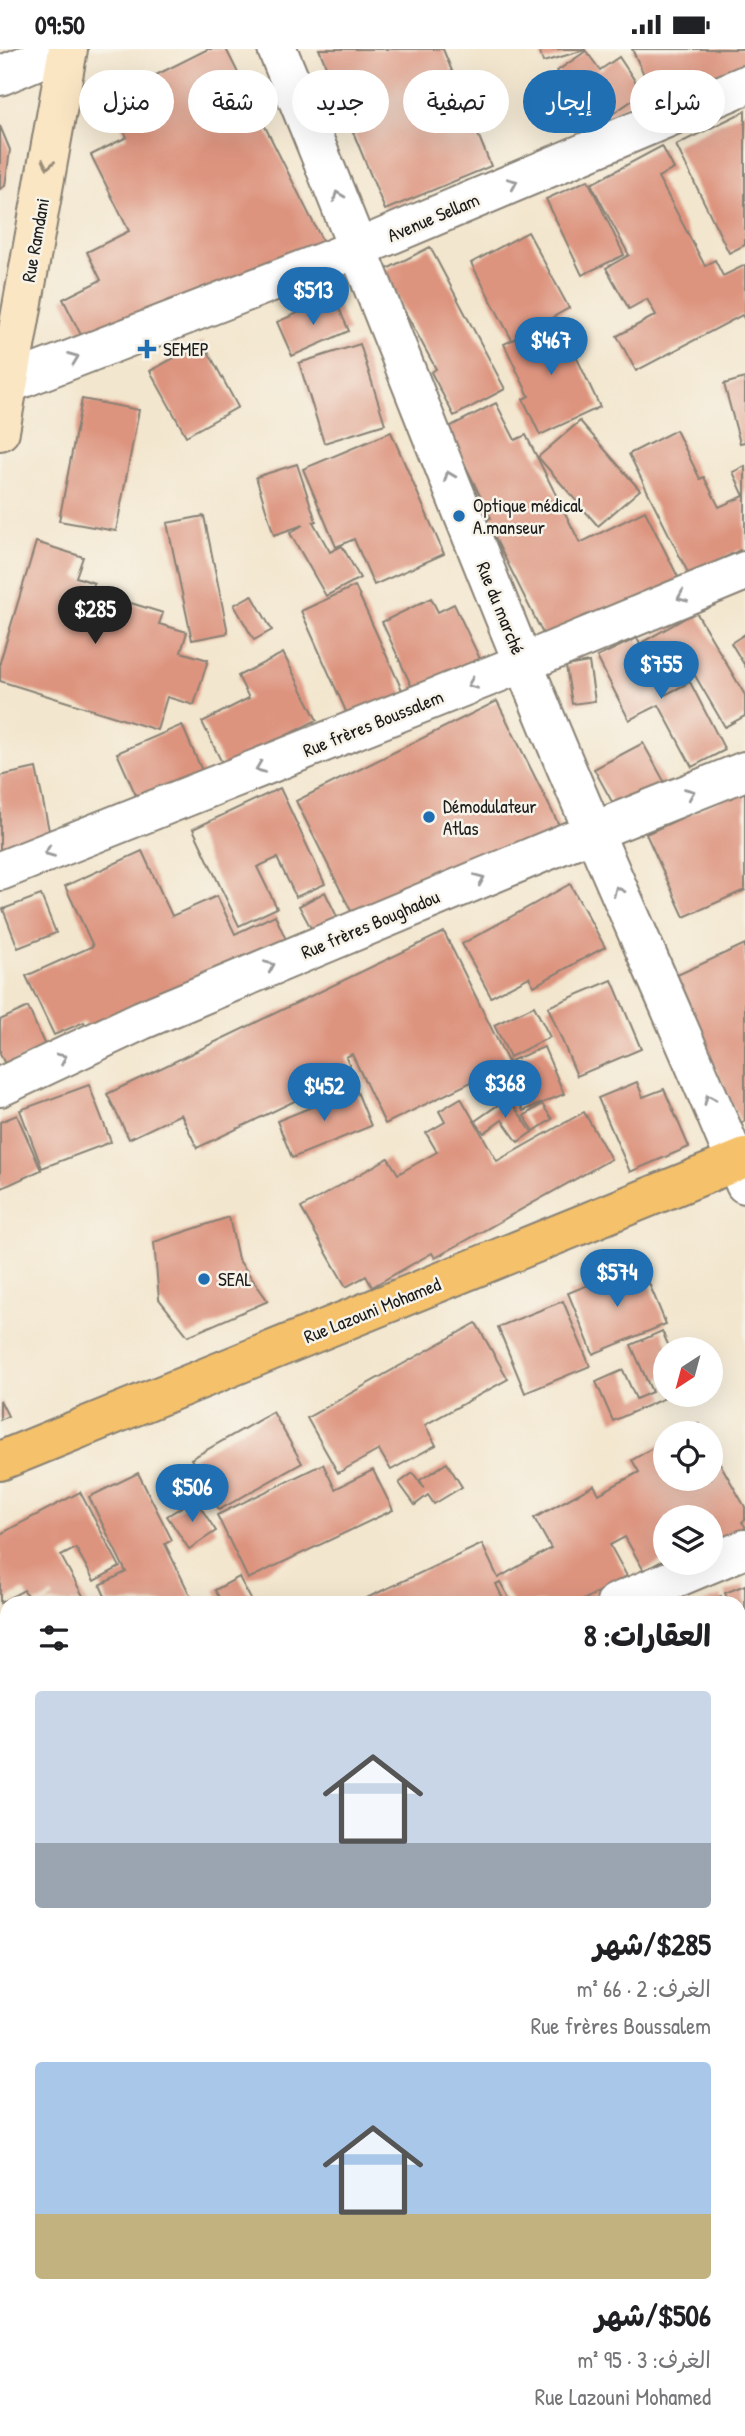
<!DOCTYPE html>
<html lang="ar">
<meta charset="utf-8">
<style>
:root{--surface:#fff;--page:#f6f6f6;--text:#202124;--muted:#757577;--accent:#1f6fb2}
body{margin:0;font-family:"Patrick Hand","Playpen Sans Arabic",sans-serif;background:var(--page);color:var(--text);direction:rtl;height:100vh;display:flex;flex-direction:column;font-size:26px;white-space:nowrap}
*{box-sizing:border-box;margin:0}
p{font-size:23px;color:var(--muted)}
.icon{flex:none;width:38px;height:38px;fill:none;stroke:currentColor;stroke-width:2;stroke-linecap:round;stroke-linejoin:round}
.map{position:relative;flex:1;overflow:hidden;direction:ltr}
.side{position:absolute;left:0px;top:1547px;width:746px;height:840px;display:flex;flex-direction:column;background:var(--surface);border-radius:21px 21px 0 0;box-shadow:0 7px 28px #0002;direction:rtl}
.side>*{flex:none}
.guide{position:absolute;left:21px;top:21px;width:704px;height:63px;direction:rtl;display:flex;gap:14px}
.needle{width:46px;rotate:216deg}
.controls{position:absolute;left:653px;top:1288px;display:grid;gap:14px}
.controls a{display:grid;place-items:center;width:70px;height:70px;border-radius:50%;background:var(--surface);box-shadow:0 7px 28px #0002;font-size:35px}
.price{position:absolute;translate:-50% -60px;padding:0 16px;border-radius:24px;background:var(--accent);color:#fff;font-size:23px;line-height:46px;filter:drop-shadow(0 2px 4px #0008)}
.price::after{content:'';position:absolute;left:50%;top:42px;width:21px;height:16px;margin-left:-10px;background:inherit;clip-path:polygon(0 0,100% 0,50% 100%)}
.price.current{background:#222;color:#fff}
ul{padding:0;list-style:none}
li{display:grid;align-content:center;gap:14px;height:371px;padding:0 35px}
li span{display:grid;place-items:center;height:217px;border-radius:7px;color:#555}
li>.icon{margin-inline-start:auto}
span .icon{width:126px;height:126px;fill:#fffc;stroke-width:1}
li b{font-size:30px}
h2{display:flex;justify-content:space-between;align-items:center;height:84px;padding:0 35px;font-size:30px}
.chip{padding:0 24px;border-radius:32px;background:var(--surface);box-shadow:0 7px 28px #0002;font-size:24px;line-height:63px}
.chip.current{background:var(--accent);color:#fff}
.status{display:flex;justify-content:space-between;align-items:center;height:49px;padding:0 35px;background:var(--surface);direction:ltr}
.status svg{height:19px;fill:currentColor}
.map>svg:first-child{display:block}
.green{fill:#abd27d;stroke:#64774c;stroke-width:2}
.building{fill:#dd947f}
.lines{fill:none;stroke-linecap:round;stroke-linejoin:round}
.street-casing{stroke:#888175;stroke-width:42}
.secondary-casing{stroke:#888175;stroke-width:42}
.primary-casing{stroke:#888175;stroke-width:42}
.street{stroke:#fff;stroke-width:38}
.secondary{stroke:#fbe6c4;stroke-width:38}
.primary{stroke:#f5c16b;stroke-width:38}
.oneway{stroke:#978b78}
.oneway2{stroke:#999}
.poi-dot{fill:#1f6fb2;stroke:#f7f3e8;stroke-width:2.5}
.labels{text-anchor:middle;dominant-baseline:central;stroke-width:5;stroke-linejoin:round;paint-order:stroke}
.street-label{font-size:19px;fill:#1c1c1c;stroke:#f7f3e8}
.poi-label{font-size:19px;fill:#1c1c1c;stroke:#f7f3e8;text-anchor:start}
</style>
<div class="status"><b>09:50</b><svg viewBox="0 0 49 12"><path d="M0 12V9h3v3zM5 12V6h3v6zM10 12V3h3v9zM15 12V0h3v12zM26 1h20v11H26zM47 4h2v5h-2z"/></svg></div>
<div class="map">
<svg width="745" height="2387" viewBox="0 0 745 2387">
<rect width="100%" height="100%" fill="#f7f3e8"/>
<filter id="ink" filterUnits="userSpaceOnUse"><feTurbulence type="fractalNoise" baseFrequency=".0143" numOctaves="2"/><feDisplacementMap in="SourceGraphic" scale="14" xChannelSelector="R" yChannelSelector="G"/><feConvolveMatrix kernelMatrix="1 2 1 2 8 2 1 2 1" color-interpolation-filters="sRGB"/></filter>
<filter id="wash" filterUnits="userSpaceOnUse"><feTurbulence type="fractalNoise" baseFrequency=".00686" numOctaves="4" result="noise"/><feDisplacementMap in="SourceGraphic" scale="28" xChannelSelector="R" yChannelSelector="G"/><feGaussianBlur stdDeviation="1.57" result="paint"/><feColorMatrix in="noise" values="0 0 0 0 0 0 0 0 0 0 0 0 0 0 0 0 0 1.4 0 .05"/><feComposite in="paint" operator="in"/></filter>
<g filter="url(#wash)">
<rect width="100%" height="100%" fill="#f3e6ce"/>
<polygon class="green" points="9,2380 146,2380 150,2387 0,2387"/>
<g id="blocks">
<g class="building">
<polygon points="208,0 226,0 326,199 95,314 63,250 101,231 87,203 129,182 91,106 127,88 108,50"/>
<polygon points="319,0 443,0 491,117 385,161"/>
<polygon points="539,0 585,0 585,1 543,13"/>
<polygon points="632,0 745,0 745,23 661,62"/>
<polygon points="586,2 600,21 619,8 643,44 595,77 557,22"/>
<polygon points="745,62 745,196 729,204 676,96"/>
<polygon points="0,77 10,101 5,137 0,140"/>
<polygon points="662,97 674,120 658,128 705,217 715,211 723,227 745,216 745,271 742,266 636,322 617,287 656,266 647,250 629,260 606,219 629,206 591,135"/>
<polygon points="588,131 624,206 582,226 546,150"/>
<polygon points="528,183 569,259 512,291 471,214"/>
<polygon points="430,198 505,340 454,367 431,323 436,320 383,222"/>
<polygon points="334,248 349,282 292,307 277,273"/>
<polygon points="558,269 600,358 540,386 523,350 529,347 504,295"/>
<polygon points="203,293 238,358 186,387 150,322"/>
<polygon points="360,295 385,375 324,394 299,314"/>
<polygon points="745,329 745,393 740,394 724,335"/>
<polygon points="82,350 139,361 116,482 59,472"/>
<polygon points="496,354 515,391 526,386 580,494 645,462 681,534 545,589 486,471 491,469 447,379"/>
<polygon points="580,372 640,441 598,477 538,408"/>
<polygon points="676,381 700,430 704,428 719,458 744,447 733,423 745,417 745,506 743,507 740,501 689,526 629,405"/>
<polygon points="391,383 444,505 374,536 354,490 336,498 303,420"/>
<polygon points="297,415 316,472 313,473 330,503 342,497 360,529 326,547 290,484 303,476 274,486 256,428"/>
<polygon points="204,467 228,584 192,591 167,474"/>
<polygon points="36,493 83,508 76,528 94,534 92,542 163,564 159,575 187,583 181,603 208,611 194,656 167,648 157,681 0,632 0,613"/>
<polygon points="355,537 407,652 352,676 301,562"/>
<polygon points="252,546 272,581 254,591 234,556"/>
<polygon points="431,549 438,563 454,555 482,614 415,645 382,573"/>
<polygon points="696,563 745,646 745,667 725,678 690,618 665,632 643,593"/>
<polygon points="745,585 745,617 731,594"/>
<polygon points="637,589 665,646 690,633 725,701 692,718 659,656 629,671 597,608"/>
<polygon points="283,604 317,671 224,718 202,673 249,649 238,627"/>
<polygon points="589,613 595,652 572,655 566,617"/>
<polygon points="497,652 563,784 362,884 296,752"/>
<polygon points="182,676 206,731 142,760 117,704"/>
<polygon points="643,694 665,734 616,760 594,720"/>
<polygon points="36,719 51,791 0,802 0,727"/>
<polygon points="280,739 325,835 296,848 277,809 257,818 277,859 239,877 193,780"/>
<polygon points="745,740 745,841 684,868 646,785"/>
<polygon points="142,802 172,867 217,847 235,885 275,866 292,904 92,988 84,973 54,986 26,927 93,897 65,837"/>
<polygon points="570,835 605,898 534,937 529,928 491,948 462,895"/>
<polygon points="325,843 343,880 318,892 299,857"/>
<polygon points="41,846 56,884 18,899 3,860"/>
<polygon points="444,883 508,1013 544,998 564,1045 523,1062 504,1017 385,1075 352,1005 346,1008 353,1024 197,1099 181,1065 129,1090 107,1045"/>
<polygon points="745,895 745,1072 741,1074 673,928"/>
<polygon points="612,931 641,1000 577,1027 548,958"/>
<polygon points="534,957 550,988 510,1008 494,976"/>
<polygon points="28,958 46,999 6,1017 0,1005 0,971"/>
<polygon points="637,1033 643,1048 664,1040 689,1098 630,1123 598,1049"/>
<polygon points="89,1036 111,1093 42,1119 20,1061"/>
<polygon points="356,1040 371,1077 292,1109 277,1072"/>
<polygon points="461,1049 497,1112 584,1063 611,1110 435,1209 432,1204 372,1238 366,1227 346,1238 301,1159 388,1109 398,1125 437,1103 426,1084 445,1073 439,1062"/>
<polygon points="508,1049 532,1083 518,1093 502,1071 484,1084 475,1072"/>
<polygon points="542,1055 552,1070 534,1082 524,1067"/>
<polygon points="17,1066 41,1121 0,1140 0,1073"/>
<polygon points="229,1168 238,1210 268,1252 188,1287 159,1250 154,1193"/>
<polygon points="641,1215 666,1275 593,1305 568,1244"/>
<polygon points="563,1252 590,1317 525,1344 498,1278"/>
<polygon points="476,1274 508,1330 425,1376 436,1396 391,1421 379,1401 338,1424 307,1369"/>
<polygon points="662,1282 670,1300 665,1300 665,1327 656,1331 665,1349 613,1372 596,1333 623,1321 636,1350 652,1343 631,1296"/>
<polygon points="0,1351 8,1367 0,1371"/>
<polygon points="273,1363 302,1414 219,1461 191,1410"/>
<polygon points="698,1374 703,1384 679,1384"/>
<polygon points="665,1392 665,1430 710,1430 710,1397 745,1458 745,1471 742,1473 745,1477 745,1496 710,1514 710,1468 665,1468 665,1510 644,1522 625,1488 610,1496 627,1527 578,1554 512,1554 500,1533 496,1535 505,1554 356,1554 482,1495 498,1529 551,1499 534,1469 594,1436 599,1445 639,1423 632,1411"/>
<polygon points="447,1414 462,1438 434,1455 428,1446 415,1456 399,1434 413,1424 424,1439 420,1431"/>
<polygon points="323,1415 335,1440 373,1421 393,1461 248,1530 217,1466"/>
<polygon points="138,1424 172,1491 165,1495 191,1548 179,1554 108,1554 100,1536 126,1523 89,1448"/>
<polygon points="80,1443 120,1518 94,1532 76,1499 61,1507 87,1554 46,1554 54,1549 52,1546 37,1554 31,1554 24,1541 0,1554 0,1485"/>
<polygon points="195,1450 216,1482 189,1500 167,1467"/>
<polygon points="239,1528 253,1554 222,1554 215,1541"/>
<polygon points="745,1536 745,1592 738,1576 738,1554 729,1554 725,1544"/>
<polygon points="721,1547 724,1554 703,1554"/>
<polygon points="745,1806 745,1864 738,1867 738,1810"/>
<polygon points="6,1853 7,1928 0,1931 0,1856"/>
<polygon points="0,2004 7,2006 7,2048 2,2067 0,2066"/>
<polygon points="745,2030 745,2093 738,2090 738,2045"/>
<polygon points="0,2101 7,2118 7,2142 0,2144"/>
<polygon points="745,2112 745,2156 738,2153 738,2125"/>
<polygon points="7,2183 7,2231 0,2221 0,2188"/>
<polygon points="738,2186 745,2192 745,2211 738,2218"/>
<polygon points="0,2232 7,2249 7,2305 0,2308"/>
<polygon points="745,2241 745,2306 738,2303 738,2252"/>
<polygon points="194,2380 223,2380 214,2387 200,2387"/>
</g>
</g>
</g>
<g filter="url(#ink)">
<use href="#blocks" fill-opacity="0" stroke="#888175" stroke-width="2"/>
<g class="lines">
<g class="street-casing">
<g id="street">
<path d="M277,0C369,222 454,448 546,670C610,826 681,979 745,1135"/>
<polyline points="0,27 64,0"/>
<polyline points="0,338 359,199 745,36"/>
<polyline points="0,822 523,614 745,522"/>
<polyline points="0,1038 142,971 592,783 745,722"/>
<polyline points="616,1554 745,1500"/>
<polyline points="0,1659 7,1662"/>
<polyline points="738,1882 745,1879"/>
<polyline points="738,1956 745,1959"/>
<polyline points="0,2321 7,2316"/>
</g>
</g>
<g class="secondary-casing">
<polyline id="secondary" points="0,382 68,0"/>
</g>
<g class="primary-casing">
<polyline id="primary" points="0,1412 745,1109"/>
</g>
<use href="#street" class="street"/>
<use href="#secondary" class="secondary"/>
<use href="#primary" class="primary"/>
</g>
<defs><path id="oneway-chevron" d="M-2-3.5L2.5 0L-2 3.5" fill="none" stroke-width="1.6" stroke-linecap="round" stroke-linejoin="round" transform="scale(1.75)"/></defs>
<use class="oneway" href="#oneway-chevron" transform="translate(48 115) rotate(100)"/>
<g class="oneway2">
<use href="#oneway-chevron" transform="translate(513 134) rotate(-23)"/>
<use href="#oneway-chevron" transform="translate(338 147) rotate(-112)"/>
<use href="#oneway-chevron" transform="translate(74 309) rotate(-21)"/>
<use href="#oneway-chevron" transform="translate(449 427) rotate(-112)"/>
<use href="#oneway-chevron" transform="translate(682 548) rotate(157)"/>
<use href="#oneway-chevron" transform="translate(472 635) rotate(158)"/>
<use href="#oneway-chevron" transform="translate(260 719) rotate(158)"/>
<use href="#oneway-chevron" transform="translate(690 744) rotate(-22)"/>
<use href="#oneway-chevron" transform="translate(49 803) rotate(158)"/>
<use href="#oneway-chevron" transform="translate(480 830) rotate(-23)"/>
<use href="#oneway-chevron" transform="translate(618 842) rotate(-114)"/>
<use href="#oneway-chevron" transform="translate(270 917) rotate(-23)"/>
<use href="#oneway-chevron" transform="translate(62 1009) rotate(-26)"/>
<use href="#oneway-chevron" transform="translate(709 1050) rotate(-114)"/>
</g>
</g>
<g class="poi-dot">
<path d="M143.5 289.5h7v7h7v7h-7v7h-7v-7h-7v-7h7z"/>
<circle cx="459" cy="467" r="7"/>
<circle cx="429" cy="768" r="7"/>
<circle cx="204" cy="1230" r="7"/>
</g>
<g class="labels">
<g class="street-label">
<text transform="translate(433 168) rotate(-23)">Avenue Sellam</text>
<text transform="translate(35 191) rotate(-80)">Rue Ramdani</text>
<text transform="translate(501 559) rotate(68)">Rue du marché</text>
<text transform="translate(373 674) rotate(-22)">Rue frères Boussalem</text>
<text transform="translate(370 875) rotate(-23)">Rue frères Boughadou</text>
<text transform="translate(372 1261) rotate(-22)">Rue Lazouni Mohamed</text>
</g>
<g class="poi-label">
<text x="163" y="300">SEMEP</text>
<text x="473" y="456">Optique médical<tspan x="473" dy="22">A.manseur</tspan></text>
<text x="443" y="757">Démodulateur<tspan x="443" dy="22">Atlas</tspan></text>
<text x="218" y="1230">SEAL</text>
</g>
</g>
</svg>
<div class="controls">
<a><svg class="needle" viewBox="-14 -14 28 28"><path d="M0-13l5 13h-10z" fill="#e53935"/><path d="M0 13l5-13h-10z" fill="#757577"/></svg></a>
<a><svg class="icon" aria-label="locate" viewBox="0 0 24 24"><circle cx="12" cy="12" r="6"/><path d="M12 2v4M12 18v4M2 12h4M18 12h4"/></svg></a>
<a><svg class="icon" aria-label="layers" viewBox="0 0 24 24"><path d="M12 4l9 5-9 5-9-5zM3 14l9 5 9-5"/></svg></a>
</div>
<b class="price" style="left:313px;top:278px">$513</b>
<b class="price" style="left:551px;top:328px">$467</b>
<b class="price current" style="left:95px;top:597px">$285</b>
<b class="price" style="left:661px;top:652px">$755</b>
<b class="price" style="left:505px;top:1071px">$368</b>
<b class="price" style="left:324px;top:1074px">$452</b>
<b class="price" style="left:617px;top:1260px">$574</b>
<b class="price" style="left:192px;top:1475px">$506</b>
<div class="guide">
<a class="chip">شراء</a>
<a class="chip current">إيجار</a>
<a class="chip">تصفية</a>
<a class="chip">جديد</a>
<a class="chip">شقة</a>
<a class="chip">منزل</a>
</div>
<section class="side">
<h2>العقارات: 8<svg class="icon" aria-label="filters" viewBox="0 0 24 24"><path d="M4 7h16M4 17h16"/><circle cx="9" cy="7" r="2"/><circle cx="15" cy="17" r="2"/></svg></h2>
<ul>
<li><span style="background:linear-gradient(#c9d6e8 70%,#9aa5b1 0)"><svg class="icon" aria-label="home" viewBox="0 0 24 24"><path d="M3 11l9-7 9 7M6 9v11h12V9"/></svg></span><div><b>$285/شهر</b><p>الغرف: 2 · 66 m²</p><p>Rue frères Boussalem</p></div></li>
<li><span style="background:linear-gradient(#a9c7e8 70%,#c2b280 0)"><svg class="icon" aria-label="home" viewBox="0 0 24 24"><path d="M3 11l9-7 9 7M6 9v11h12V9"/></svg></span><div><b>$506/شهر</b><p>الغرف: 3 · 95 m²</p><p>Rue Lazouni Mohamed</p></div></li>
</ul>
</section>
</div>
